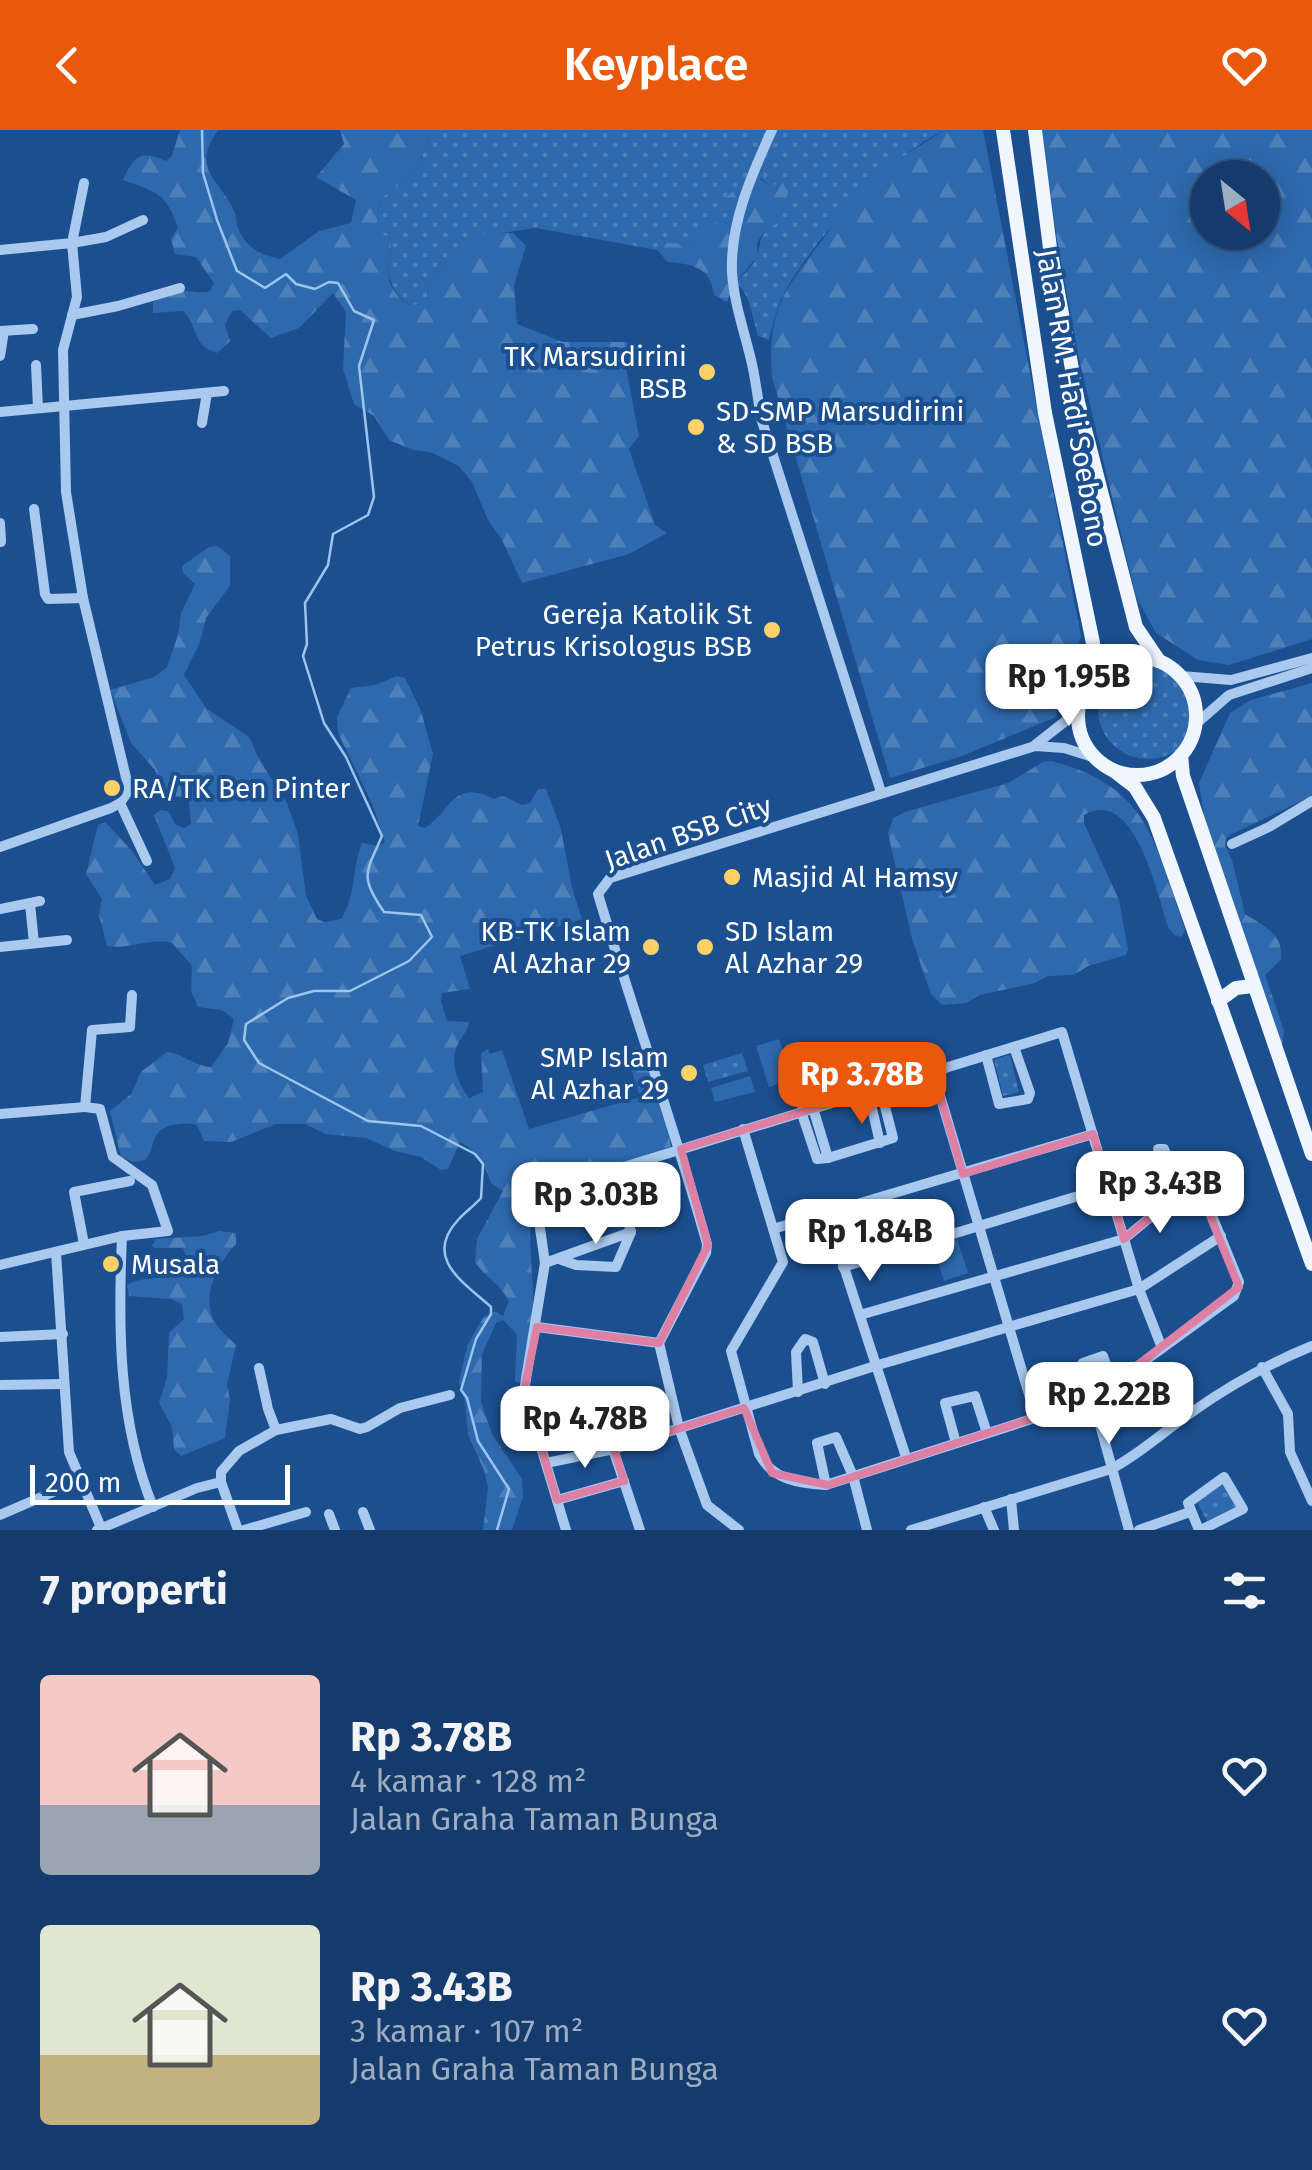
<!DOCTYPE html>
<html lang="id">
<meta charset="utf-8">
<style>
:root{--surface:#143b6b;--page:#1d4271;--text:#f1f3f6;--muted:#9dadc1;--line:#33557e;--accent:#ea580c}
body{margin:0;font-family:"Fira Sans",sans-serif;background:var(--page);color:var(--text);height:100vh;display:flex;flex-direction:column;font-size:38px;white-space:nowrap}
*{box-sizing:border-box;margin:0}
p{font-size:32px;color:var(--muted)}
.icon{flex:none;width:55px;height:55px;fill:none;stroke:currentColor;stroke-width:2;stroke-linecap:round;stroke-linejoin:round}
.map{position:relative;height:1400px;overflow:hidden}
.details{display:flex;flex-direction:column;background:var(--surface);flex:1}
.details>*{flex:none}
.needle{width:65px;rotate:150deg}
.controls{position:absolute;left:1190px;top:30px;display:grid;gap:20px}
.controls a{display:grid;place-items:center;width:90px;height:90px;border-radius:50%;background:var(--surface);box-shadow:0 5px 25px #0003,0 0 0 2px var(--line);font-size:50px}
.scale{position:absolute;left:30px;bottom:25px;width:260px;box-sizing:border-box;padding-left:10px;border:5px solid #fff;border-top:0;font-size:28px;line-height:35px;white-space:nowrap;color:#fff;-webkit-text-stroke:8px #1b4f8f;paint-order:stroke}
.price{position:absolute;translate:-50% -85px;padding:0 22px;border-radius:20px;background:#fff;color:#222;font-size:32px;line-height:65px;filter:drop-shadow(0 2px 5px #0008)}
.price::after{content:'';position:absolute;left:50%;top:60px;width:30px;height:22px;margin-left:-15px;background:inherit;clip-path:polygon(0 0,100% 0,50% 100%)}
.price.active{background:var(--accent);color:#fff}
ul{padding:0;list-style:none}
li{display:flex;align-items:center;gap:30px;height:250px;padding:0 40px}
li span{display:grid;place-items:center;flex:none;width:280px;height:200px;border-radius:10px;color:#555}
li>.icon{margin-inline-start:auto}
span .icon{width:120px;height:120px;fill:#fffc;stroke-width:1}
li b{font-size:42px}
h2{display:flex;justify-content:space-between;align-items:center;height:120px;padding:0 40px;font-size:42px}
header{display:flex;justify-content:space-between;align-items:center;height:130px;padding:0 40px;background:var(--accent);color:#fff;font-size:45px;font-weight:600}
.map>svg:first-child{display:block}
.green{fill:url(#green-dots)}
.forest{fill:url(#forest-firs);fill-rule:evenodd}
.pitch{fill:#2e69ad}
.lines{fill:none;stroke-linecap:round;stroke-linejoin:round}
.stream{stroke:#9cc4f0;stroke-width:2.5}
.minor{stroke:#a9c9ee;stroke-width:10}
.major{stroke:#f0f6ff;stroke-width:14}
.marked{fill:none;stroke:#dd80a5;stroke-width:8;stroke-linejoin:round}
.poi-dot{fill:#ffd166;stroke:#1b4f8f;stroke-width:4}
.labels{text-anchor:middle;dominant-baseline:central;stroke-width:8;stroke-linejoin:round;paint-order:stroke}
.poi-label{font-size:28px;fill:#fff;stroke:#1b4f8f;text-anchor:start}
.street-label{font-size:28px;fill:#fff;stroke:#1b4f8f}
</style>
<header><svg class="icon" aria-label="back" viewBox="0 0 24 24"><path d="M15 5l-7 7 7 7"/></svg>Keyplace<svg class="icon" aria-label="heart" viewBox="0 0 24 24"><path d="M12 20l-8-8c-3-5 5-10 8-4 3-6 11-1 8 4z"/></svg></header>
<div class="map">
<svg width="1312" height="1400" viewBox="0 0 1312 1400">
<defs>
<pattern id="green-dots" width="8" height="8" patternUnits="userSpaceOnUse" patternTransform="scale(2.5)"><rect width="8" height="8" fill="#2e69ad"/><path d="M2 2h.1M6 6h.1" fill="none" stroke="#4d80b9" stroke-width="1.8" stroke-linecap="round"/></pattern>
<pattern id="forest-firs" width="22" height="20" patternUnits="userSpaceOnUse" patternTransform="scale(2.5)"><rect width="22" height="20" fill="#2e69ad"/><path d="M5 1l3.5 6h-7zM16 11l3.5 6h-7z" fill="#4d80b9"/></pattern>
</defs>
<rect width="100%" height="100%" fill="#1b4f8f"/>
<g class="green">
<path d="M432,0H945C892,24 809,113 783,166C776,179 773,196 769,210L758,206L748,169L741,157L733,156C740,148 752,137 756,128C765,106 753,110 778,92L776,84L783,68L761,48L729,82L737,87C730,96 720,94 710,94L692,114L667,113L657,120L536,98L479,106L468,119L441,136L428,157L426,174L410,175C388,159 386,144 391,119L376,101L380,69L417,39Z"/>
<circle cx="1148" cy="579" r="50"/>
<polygon points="742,923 748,941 708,952 703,935"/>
<polygon points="1010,925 1019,962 1003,966 994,930"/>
<polygon points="1222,1352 1236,1377 1207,1391 1197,1372"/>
</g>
<g class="forest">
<path d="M180,0H218C189,41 221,49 235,83C237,88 236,94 238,98C246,118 261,125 280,129L319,101L351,93L356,70L316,47L344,14L340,0H432L417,39L380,69L376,101L391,108C391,139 379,153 409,175L426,174L428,157L441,136L467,119L479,106L486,103H513L526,116L514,155L517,194L563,212H631L626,238L639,306L629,319L655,395L667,403L629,424L522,453L502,410L488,390L472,352L459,336L430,322L413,320L389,310L374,286L354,274L343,239L346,182L333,163L299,198L271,208L240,180L232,181L225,195L230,211L217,223C190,215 199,195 183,181L153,183V172C162,167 175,161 185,161C196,161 200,164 210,161L214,153L196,127L175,124L171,109L178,98C166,62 156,62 123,50C134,25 141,20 166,31L172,26Z"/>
<path d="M945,0H983L1081,506L1056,587L962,626L890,648L772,247C766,172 790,156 830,99C854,67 858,53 891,28L899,29Z"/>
<path d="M1042,0H1312V509L1229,535L1198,530L1156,503L1136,467L1079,229L1057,110ZM1208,48H1262V102H1208Z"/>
<path d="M757,48L771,56L787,49L789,61L776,84L778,92L762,104L757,113L758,125L733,156L727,172L714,165C711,137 692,134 668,132L657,120L667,113L692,114L710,93C720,94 731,96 736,87L721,81L720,73L744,51L747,59H751Z"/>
<path d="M217,416L230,426V456L206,488L200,512L184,545L207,579L249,607L260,631L287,673L298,704L306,766L317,789L324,792L341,789C356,767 352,738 362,713L378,716L385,712L373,676L338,603L337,587L351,558L375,555L397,546L405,548L421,581L433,624L418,696L425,698C451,681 453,648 494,669C507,662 510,671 522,675L530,673L538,659H546L561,699L572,758L582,789L460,826L470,859L442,863L441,871L447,891L469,892C467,904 457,911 455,922C451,938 460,956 469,968L483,962L481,923L488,919L490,924L502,920L529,999L640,967L631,938L639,925C656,950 668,987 671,1017L538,1059C516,1110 552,1202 519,1253L515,1251L517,1205L503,1190L496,1193L482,1224L481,1272L492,1304L522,1349L523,1367L512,1400H483L488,1357L484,1340L468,1305L465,1272L459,1252L467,1216L483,1188L495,1181L503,1186L509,1171C499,1153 486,1148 475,1132L477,1109L503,1061L491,1053C485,1034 478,1022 460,1012L448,1039L441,1040L421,1027L395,1021L366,1008L326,1004L305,994H276L231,1012L204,1011L197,995C185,992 163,993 156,1006C151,1015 153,1021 145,1030L133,1032L121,1027L110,981L131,964L141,942L167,922C183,923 193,936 211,937L228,913L234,889L222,880L198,877L191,861L192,836L172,813C150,807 128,820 107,816L99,785L102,769L86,744L98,695L105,692L132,721L155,755L170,749L175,738L154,685L160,680L168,681L176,695L184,698L191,694L189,673L184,667L169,666L160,655L155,640L131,613L110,560L154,547L167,537L178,505L181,483L195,454L183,443L182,436L209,417Z"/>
<path d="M1312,553V666L1232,704L1226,708L1225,716L1232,730L1245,784C1264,796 1284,804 1281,830L1265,845L1284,901L1282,916L1207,703L1199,653L1230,583L1251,570Z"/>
<path d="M1051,631C1150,656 1155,714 1185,799L1182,807L1175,805L1169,799C1158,769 1136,655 1084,685V693L1119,770L1128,819L1126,825L1088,836L1074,845L1048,846L1035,853L980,865L966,873L942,875L931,864L912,809L888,703L893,688L908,681L1008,653L1043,632Z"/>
<path d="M219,1101L236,1103V1114C218,1133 201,1164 214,1191C219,1200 230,1209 236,1215L227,1254L230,1270L225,1308L181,1326L174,1319L172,1297L159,1273L167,1248L169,1203L184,1189L182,1174L171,1169L129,1166L127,1155C144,1145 165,1151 183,1141L187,1129L183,1118H155L152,1116L156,1109L203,1106Z"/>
</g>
<g class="pitch">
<polygon points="779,909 792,950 769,957 756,916"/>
<polygon points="750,946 755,962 715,972 711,958"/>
<polygon points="957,1109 968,1143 944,1151 933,1117"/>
</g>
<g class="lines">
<path class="stream" d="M202,0L203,43L217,90L237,141L265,158L286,144L296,154L315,159L329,152L338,153L354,181L374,190L359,236L374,367L368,385L333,404L328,435L305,473L307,514L303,526L324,593L346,627L382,706C366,743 359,746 384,782L421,785L432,807L409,831L350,861H314L288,868L246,894L244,910L259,933L368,991L421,996L475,1024L483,1034L481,1068C474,1076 465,1082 458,1090C423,1128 463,1152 491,1177V1184L476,1209L461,1260L467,1268L478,1311L509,1359L497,1400"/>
<g class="minor">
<path d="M772,0C752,44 730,93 732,142C734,174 745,203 752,234C756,252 758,270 761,288L881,662"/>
<polyline points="0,120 72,113 84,53"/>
<polyline points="72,185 118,176 180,158"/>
<polyline points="0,201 33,199"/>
<polyline points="0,226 4,201"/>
<polyline points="36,235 38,278"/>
<polyline points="0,282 224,261"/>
<polyline points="202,293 207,263"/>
<polyline points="34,379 45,464 48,469 83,468"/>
<polyline points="0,393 1,412"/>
<polyline points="1181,546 1231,550 1312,528"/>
<polyline points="1197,593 1229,565 1312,538"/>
<polyline points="1035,615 1077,582"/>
<polyline points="120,673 147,731"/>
<polyline points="1232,714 1269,697 1312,671"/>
<polyline points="0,717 111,678 120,673 129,660 83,468 66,362 63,220 77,167 72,113 106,107 143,90"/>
<polyline points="30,774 34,813"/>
<polyline points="0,779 40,771"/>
<polyline points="0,817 67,810"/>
<polyline points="986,925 999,974 1028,969 1030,963 1014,917"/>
<polyline points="933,942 1036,1288"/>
<polyline points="868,961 880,1013"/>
<polyline points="801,981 817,1029 828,1028 813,978"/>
<polyline points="0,984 85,977 92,900 130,897 132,865"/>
<path d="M743,999L783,1132L731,1221L759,1324C773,1350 798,1353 826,1355L1091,1270L1234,1166L1239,1152L1203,1064L1196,1061L1170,1071L1124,1109L860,1185"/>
<polyline points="828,1028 893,1008 880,957"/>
<polyline points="1170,1071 1158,1019 1164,1019 1183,1065"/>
<polyline points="827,1085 906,1327"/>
<polyline points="773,1099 1093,1004"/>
<path d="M122,1106C118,1197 118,1291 153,1377"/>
<polyline points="84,1114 74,1062 130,1051"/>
<polyline points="56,1122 69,1322 102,1400"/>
<polyline points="559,1129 576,1135 616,1137 631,1102"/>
<polyline points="545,1133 631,1102 613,1041"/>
<polyline points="0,1135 122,1106 168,1101 152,1055 113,1027 100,979 85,977"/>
<polyline points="843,1137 1108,1057"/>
<polyline points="537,1197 659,1213"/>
<polyline points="0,1207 63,1204"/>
<polyline points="1262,1237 1288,1284 1290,1322 1312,1371"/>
<polyline points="0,1255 63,1254"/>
<polyline points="1113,1255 1103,1226 1083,1233 1129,1400"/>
<polyline points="524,1261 600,1280 640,1400"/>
<polyline points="798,1262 796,1222 805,1209 813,1212 825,1254"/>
<polyline points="276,1300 331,1289 360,1299 367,1297 400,1278 450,1265"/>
<polyline points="956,1313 945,1273 975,1266 987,1303"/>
<polyline points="546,1333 614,1319 878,1235 1139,1159 1221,1106"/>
<polyline points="826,1355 817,1313 836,1307 853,1346 867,1400"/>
<polyline points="1011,1369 1014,1400"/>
<polyline points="557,1370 624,1351"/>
<polyline points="984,1377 994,1400"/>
<polyline points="363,1382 370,1400"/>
<polyline points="329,1384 335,1400"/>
<polyline points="0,1385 81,1350"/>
<polyline points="97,1400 197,1358 221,1352"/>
<polyline points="238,1400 221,1352 221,1342 239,1321 276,1300 268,1279 259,1238"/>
<polyline points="244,1400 306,1382"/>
<polyline points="566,1400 524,1261 545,1133 536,1070 546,1061 1062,902 1139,1159 1162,1218"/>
<path d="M739,1400L707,1375L679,1298L659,1213L706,1123L707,1114C674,996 633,881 598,764L610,748L1035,616L1064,618L1096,628"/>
<path d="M911,1400L1111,1339C1142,1323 1166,1299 1195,1280C1232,1254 1270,1233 1312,1216"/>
<polyline points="1139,1400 1190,1382"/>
<polyline points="1199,1400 1188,1373 1224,1347 1243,1379 1201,1400"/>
</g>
<g class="major">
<polyline points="1003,0 1045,283 1093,513 1094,545"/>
<polyline points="1035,0 1050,118 1078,272 1136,497 1159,531"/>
<circle cx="1137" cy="586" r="59"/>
<polyline points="1181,625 1183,646 1195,681 1312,1024"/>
<polyline points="1114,641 1135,657 1154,688 1312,1134"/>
<polyline points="1218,871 1236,858 1253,856"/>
</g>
</g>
<path class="marked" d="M933,942L963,1044L1093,1004L1124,1109L1170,1071L1200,1061L1239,1157L1095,1268L828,1355L772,1343L744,1278L614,1319L624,1351L557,1370L524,1261L537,1197L659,1213L708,1115L681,1019Z"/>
<g class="poi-dot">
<circle cx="707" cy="242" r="10"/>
<circle cx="696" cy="297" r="10"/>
<circle cx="772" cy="500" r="10"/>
<circle cx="112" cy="658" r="10"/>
<circle cx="732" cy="747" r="10"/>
<circle cx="651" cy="817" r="10"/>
<circle cx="705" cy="817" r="10"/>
<circle cx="689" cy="943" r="10"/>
<circle cx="111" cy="1134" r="10"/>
</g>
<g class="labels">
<g class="poi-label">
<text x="687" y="226" text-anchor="end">TK Marsudirini<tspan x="687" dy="32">BSB</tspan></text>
<text x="716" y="281">SD-SMP Marsudirini<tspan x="716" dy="32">&amp; SD BSB</tspan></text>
<text x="752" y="484" text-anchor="end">Gereja Katolik St<tspan x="752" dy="32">Petrus Krisologus BSB</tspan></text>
<text x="132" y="658">RA/TK Ben Pinter</text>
<text x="752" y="747">Masjid Al Hamsy</text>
<text x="631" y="801" text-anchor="end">KB-TK Islam<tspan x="631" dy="32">Al Azhar 29</tspan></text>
<text x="725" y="801">SD Islam<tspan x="725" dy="32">Al Azhar 29</tspan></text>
<text x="669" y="927" text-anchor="end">SMP Islam<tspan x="669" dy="32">Al Azhar 29</tspan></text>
<text x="131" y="1134">Musala</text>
</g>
<g class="street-label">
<text transform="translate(1072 268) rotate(80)">Jalan RM. Hadi Soebono</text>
<text transform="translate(688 703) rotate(-19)">Jalan BSB City</text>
</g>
</g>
</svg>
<div class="controls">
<a><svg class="needle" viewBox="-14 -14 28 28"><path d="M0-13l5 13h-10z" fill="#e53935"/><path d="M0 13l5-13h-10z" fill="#9dadc1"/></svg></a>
</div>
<div class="scale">200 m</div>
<b class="price" style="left:1069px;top:599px">Rp 1.95B</b>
<b class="price active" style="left:862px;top:997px">Rp 3.78B</b>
<b class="price" style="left:1160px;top:1106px">Rp 3.43B</b>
<b class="price" style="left:596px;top:1117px">Rp 3.03B</b>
<b class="price" style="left:870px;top:1154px">Rp 1.84B</b>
<b class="price" style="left:1109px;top:1317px">Rp 2.22B</b>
<b class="price" style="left:585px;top:1341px">Rp 4.78B</b>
</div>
<section class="details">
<h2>7 properti<svg class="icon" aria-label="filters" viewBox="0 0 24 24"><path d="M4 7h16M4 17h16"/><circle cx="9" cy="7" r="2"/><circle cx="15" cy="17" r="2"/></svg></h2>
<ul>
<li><span style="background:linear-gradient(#f6c9c9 65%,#9aa5b1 0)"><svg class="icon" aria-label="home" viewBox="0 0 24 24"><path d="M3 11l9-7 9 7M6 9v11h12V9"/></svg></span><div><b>Rp 3.78B</b><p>4 kamar · 128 m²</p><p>Jalan Graha Taman Bunga</p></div><svg class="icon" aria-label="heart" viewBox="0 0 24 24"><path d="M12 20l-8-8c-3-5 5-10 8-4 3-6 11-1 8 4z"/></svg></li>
<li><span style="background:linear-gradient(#dfe7d0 65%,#c2b280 0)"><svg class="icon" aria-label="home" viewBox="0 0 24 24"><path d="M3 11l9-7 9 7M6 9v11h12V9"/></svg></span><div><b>Rp 3.43B</b><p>3 kamar · 107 m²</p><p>Jalan Graha Taman Bunga</p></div><svg class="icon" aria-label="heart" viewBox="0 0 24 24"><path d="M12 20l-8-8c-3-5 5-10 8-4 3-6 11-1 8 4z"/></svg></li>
</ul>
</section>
